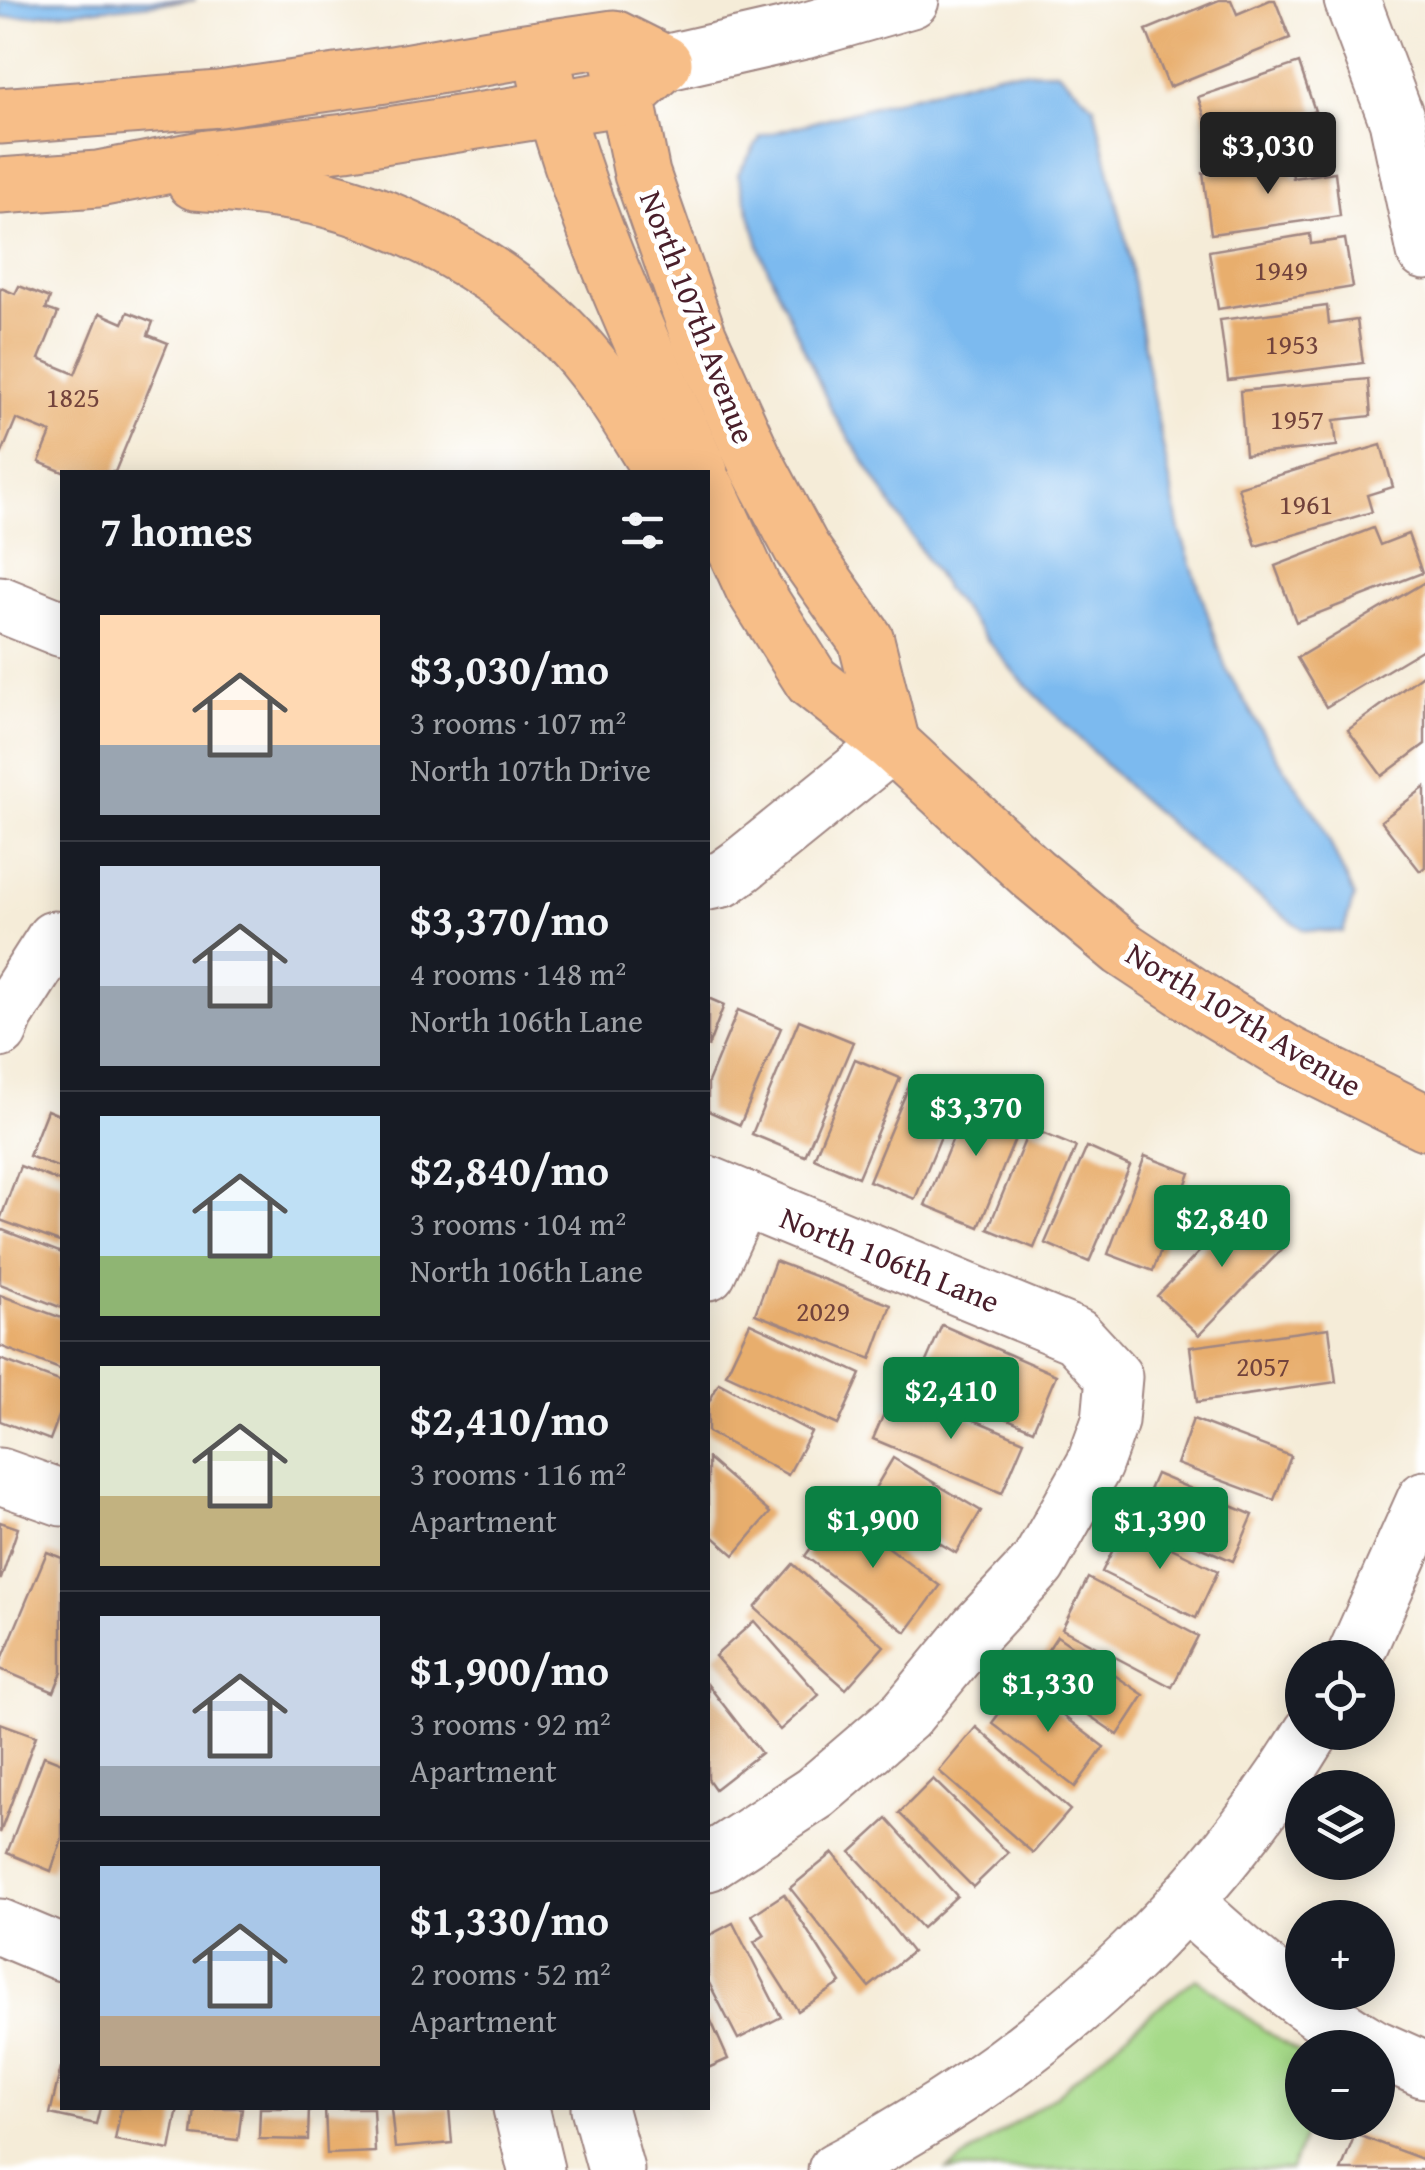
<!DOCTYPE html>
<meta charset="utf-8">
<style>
:root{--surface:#171b24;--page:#20242c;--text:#f1f3f6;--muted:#9ea1a6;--line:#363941;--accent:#0b8043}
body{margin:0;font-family:"Gentium Book Plus",serif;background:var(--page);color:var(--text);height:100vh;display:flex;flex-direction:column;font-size:38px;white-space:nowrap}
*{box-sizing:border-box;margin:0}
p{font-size:32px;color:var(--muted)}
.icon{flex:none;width:55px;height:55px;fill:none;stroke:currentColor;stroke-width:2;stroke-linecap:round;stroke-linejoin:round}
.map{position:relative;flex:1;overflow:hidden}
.sheet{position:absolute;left:60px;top:470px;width:650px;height:1640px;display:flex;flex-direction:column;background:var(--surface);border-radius:0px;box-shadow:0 5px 25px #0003}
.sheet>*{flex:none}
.controls{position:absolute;left:1285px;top:1640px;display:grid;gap:20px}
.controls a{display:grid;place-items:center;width:110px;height:110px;border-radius:50%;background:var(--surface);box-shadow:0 5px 25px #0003;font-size:50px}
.price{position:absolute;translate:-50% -85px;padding:0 22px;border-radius:10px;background:var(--accent);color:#fff;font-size:32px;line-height:65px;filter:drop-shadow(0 2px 5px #0008)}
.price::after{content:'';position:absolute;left:50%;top:60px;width:30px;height:22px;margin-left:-15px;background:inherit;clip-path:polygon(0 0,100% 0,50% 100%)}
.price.on{background:#222;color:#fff}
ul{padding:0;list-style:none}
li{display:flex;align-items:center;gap:30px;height:250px;padding:0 40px}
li+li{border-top:2px solid var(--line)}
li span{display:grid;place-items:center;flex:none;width:280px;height:200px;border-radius:0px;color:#555}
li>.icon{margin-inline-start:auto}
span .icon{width:120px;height:120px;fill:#fffc;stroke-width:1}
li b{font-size:42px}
h2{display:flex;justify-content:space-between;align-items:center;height:120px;padding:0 40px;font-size:42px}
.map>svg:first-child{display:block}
.green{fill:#a6da89;stroke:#787c5a;stroke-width:2.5}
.water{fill:#7bbaef;stroke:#626c8d;stroke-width:2.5}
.building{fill:#e8ae6d}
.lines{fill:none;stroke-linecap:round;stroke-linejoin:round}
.minor-casing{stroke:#a08682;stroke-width:59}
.major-casing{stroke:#a08682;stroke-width:59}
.minor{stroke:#fff;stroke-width:55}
.major{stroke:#f7be88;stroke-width:55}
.labels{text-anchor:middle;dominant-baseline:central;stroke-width:10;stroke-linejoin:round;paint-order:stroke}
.number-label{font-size:28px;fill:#72433c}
.street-label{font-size:32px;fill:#4a1f2b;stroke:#fff}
</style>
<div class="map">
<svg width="1425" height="2170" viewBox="0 0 1425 2170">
<rect width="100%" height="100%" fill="#fff"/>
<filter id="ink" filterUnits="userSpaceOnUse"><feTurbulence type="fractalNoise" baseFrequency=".01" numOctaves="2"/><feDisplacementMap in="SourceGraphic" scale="20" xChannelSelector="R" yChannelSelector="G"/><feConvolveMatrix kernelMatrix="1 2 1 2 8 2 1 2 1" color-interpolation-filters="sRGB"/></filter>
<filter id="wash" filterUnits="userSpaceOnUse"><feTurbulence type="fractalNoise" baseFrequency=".0048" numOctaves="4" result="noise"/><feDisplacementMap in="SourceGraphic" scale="40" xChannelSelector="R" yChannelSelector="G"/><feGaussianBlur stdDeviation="2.25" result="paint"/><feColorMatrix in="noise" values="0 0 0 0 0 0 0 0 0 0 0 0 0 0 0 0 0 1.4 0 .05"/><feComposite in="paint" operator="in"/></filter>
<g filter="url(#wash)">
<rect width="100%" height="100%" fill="#f5ecd8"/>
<polygon class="green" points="1196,1978 1268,2033 1302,2054 1302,2122 1309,2123 1291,2170 947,2170 1056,2095 1149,2015"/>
<g class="water">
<polygon points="0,0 196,0 0,18"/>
<polygon points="1057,71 1094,106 1126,240 1152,392 1180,531 1226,669 1275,754 1320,820 1354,897 1343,932 1304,930 1230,876 1135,794 1018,677 946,590 832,411 763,258 738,174 761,136 1002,72"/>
</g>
<g id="blocks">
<g class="building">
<polygon points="1219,0 1231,0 1237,14 1270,0 1275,0 1290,38 1169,87 1146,30"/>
<polygon points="1299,63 1315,111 1286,120 1289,132 1218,156 1198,97"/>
<polygon points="1291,162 1293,178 1335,172 1340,216 1211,234 1203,173"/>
<polygon points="1310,234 1311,244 1345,239 1353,287 1218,309 1209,251"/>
<polygon points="19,286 50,298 46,309 58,313 39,359 75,374 100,313 123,323 128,312 153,322 148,335 168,343 115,472 63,472 39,462 51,433 16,419 0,458 0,291 1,288 15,294"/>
<polygon points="1327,306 1329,324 1357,320 1363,363 1228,380 1220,320"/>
<polygon points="1368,379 1371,416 1334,420 1337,446 1245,455 1240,391"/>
<polygon points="1381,445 1393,487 1367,495 1372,512 1256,546 1238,487"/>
<polygon points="1373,528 1380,545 1408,534 1422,573 1296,622 1275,566"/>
<polygon points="1425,582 1425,637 1423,638 1425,648 1326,707 1297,658"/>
<polygon points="1425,673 1425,744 1382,776 1348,730"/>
<polygon points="1425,787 1425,867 1420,871 1381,821"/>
<polygon points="708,998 724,1005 708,1047"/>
<polygon points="738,1010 781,1028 740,1125 708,1111 708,1082"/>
<polygon points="799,1020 853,1042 805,1156 752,1134"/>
<polygon points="855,1059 900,1078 858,1177 814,1158"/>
<polygon points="911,1081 956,1100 915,1199 869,1181"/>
<polygon points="973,1090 1026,1112 979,1227 925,1205"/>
<polygon points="47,1110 62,1116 62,1169 29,1156"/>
<polygon points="1030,1128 1076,1147 1034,1248 988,1229"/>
<polygon points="1087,1147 1130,1166 1089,1262 1045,1243"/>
<polygon points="1145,1156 1190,1173 1153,1271 1108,1254"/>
<polygon points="20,1166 62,1182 62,1243 0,1220"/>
<polygon points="1244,1205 1286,1245 1199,1335 1157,1296"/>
<polygon points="0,1229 62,1253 62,1308 0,1284"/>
<polygon points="775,1261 891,1305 871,1359 755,1314"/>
<polygon points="0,1295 62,1318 62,1370 0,1346"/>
<polygon points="750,1323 861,1374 838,1425 726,1374"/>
<polygon points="942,1325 1056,1375 1033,1430 918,1380"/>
<polygon points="1329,1328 1336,1382 1197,1402 1190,1347"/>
<polygon points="0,1359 62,1382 62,1408 50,1440 0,1421"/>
<polygon points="719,1383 811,1432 788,1475 708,1432 708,1404"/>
<polygon points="911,1393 1024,1441 1002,1493 873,1439 886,1409 901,1415"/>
<polygon points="1193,1419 1291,1456 1274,1500 1177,1464"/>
<polygon points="893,1458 981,1511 956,1553 868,1500"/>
<polygon points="708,1459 770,1513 734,1555 708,1532"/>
<polygon points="1156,1474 1253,1515 1233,1561 1136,1520"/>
<polygon points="839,1510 940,1586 906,1632 805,1556"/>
<polygon points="0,1522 18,1528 1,1579 0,1579"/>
<polygon points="1125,1525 1218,1571 1196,1618 1102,1572"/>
<polygon points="47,1552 62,1558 62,1672 54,1692 0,1669 0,1664"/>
<polygon points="793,1564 884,1646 846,1689 755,1608"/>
<polygon points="1088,1578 1198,1636 1172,1687 1062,1629"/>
<polygon points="754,1621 819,1695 780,1730 715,1656"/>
<polygon points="1057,1636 1144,1695 1118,1735 1031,1676"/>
<polygon points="1021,1684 1104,1747 1075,1787 992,1723"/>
<polygon points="708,1685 761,1753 715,1789 708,1779"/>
<polygon points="0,1723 36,1736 0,1833"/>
<polygon points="976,1727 1070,1810 1033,1853 939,1771"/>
<polygon points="44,1756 62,1763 62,1839 51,1871 7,1853"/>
<polygon points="933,1779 1008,1853 973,1887 899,1813"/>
<polygon points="887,1819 957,1896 922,1928 851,1852"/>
<polygon points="833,1853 912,1952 869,1987 790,1888"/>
<polygon points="784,1894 841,1983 798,2011 754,1942 765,1935 752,1915"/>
<polygon points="733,1923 781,2017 738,2039 708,1981 708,1936"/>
<polygon points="708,2014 728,2059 708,2068"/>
<polygon points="61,2067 62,2108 100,2108 96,2124 50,2114"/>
<polygon points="121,2108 178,2108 170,2150 115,2140"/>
<polygon points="195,2108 242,2108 238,2140 192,2135"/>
<polygon points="260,2108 309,2108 308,2140 259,2139"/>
<polygon points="325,2108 373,2108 375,2152 327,2154"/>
<polygon points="391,2108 449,2108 452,2143 395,2148"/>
<polygon points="1355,2134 1425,2160 1425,2170 1341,2170"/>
</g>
</g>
</g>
<g filter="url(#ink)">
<use href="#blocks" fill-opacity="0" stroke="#a08682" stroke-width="2.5"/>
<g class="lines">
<g class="minor-casing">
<g id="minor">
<polyline points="1352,0 1397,120 1425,252"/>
<polyline points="664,63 804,31 911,0"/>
<polyline points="0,604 62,629"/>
<polyline points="708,882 723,879 741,866 892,744"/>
<polyline points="0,1030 6,1014 54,939 62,940"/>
<polyline points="708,1184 1076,1336 1114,1377 1110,1421 1094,1465 1038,1564 977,1629 906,1715 815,1793 708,1863"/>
<polyline points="708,1272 742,1198"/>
<polyline points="0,1476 62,1498"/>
<polyline points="1354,1658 1425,1499"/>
<path d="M1185,1902C1244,1956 1305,2008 1375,2048"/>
<polyline points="0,1927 62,1953"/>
<polyline points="1378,2049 1425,2070"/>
<polyline points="521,2108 536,2170"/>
<polyline points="599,2108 616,2170"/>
<path d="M836,2170C861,2158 885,2142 909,2128C1071,2032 1213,1894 1312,1732"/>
</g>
</g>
<g class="major-casing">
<g id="major">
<polyline points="619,61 642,174 699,337 756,463 802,549 866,640 892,744"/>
<path d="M546,76C581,214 642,343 700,472"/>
<polyline points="0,116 219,99 392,74 512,53 614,38 664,63 626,97 345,142 207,158 98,179 0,186"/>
<path d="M195,182C239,186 283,189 325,199C405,219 493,267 553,324C597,365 631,421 661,472"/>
<polyline points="708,490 753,588 812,681 892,744 1032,873 1123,949 1212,1008 1290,1055 1425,1122"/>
</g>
</g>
<use href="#minor" class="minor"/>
<use href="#major" class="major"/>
</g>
</g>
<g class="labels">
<g class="number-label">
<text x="1281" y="269">1949</text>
<text x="1292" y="343">1953</text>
<text x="73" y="396">1825</text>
<text x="1297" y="418">1957</text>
<text x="1306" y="503">1961</text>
<text x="823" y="1310">2029</text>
<text x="1263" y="1365">2057</text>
</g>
<g class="street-label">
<text transform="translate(698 317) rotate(69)">North 107th Avenue</text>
<text transform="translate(1244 1019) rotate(31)">North 107th Avenue</text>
<text transform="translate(890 1259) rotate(22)">North 106th Lane</text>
</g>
</g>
</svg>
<div class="controls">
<a><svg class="icon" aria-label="locate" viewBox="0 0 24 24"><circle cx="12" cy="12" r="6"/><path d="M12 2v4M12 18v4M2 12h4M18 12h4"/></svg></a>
<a><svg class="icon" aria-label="layers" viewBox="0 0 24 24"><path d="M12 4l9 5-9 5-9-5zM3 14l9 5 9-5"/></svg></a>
<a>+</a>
<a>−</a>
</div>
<b class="price on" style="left:1268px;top:197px">$3,030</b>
<b class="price" style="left:976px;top:1159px">$3,370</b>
<b class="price" style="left:1222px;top:1270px">$2,840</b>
<b class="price" style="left:951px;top:1442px">$2,410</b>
<b class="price" style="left:873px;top:1571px">$1,900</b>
<b class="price" style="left:1160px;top:1572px">$1,390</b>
<b class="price" style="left:1048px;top:1735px">$1,330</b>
<section class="sheet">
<h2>7 homes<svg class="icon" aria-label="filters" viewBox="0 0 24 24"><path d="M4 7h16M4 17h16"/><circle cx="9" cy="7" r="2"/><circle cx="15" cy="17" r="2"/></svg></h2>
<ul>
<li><span style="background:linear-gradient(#ffd9b3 65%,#9aa5b1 0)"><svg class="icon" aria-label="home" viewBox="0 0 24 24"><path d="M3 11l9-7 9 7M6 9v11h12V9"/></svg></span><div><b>$3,030/mo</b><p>3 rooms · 107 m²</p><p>North 107th Drive</p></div></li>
<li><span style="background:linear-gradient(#c9d6e8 60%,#9aa5b1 0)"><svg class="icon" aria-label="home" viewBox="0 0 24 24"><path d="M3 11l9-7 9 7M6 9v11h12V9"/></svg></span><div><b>$3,370/mo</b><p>4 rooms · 148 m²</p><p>North 106th Lane</p></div></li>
<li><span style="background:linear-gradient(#bfe0f5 70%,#8fb573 0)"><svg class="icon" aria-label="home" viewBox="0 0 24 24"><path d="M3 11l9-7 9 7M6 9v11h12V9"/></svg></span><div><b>$2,840/mo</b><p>3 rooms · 104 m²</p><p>North 106th Lane</p></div></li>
<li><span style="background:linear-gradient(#dfe7d0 65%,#c2b280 0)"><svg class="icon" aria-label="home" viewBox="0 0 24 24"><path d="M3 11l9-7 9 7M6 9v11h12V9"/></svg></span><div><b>$2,410/mo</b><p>3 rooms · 116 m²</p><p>Apartment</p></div></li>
<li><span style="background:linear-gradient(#c9d6e8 75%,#9aa5b1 0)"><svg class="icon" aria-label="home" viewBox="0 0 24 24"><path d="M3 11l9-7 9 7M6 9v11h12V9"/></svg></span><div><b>$1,900/mo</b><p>3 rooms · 92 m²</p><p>Apartment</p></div></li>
<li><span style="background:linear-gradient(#a9c7e8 75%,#b9a48a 0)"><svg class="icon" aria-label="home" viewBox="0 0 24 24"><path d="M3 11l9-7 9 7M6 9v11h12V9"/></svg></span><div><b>$1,330/mo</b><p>2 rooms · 52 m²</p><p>Apartment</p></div></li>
</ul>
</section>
</div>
